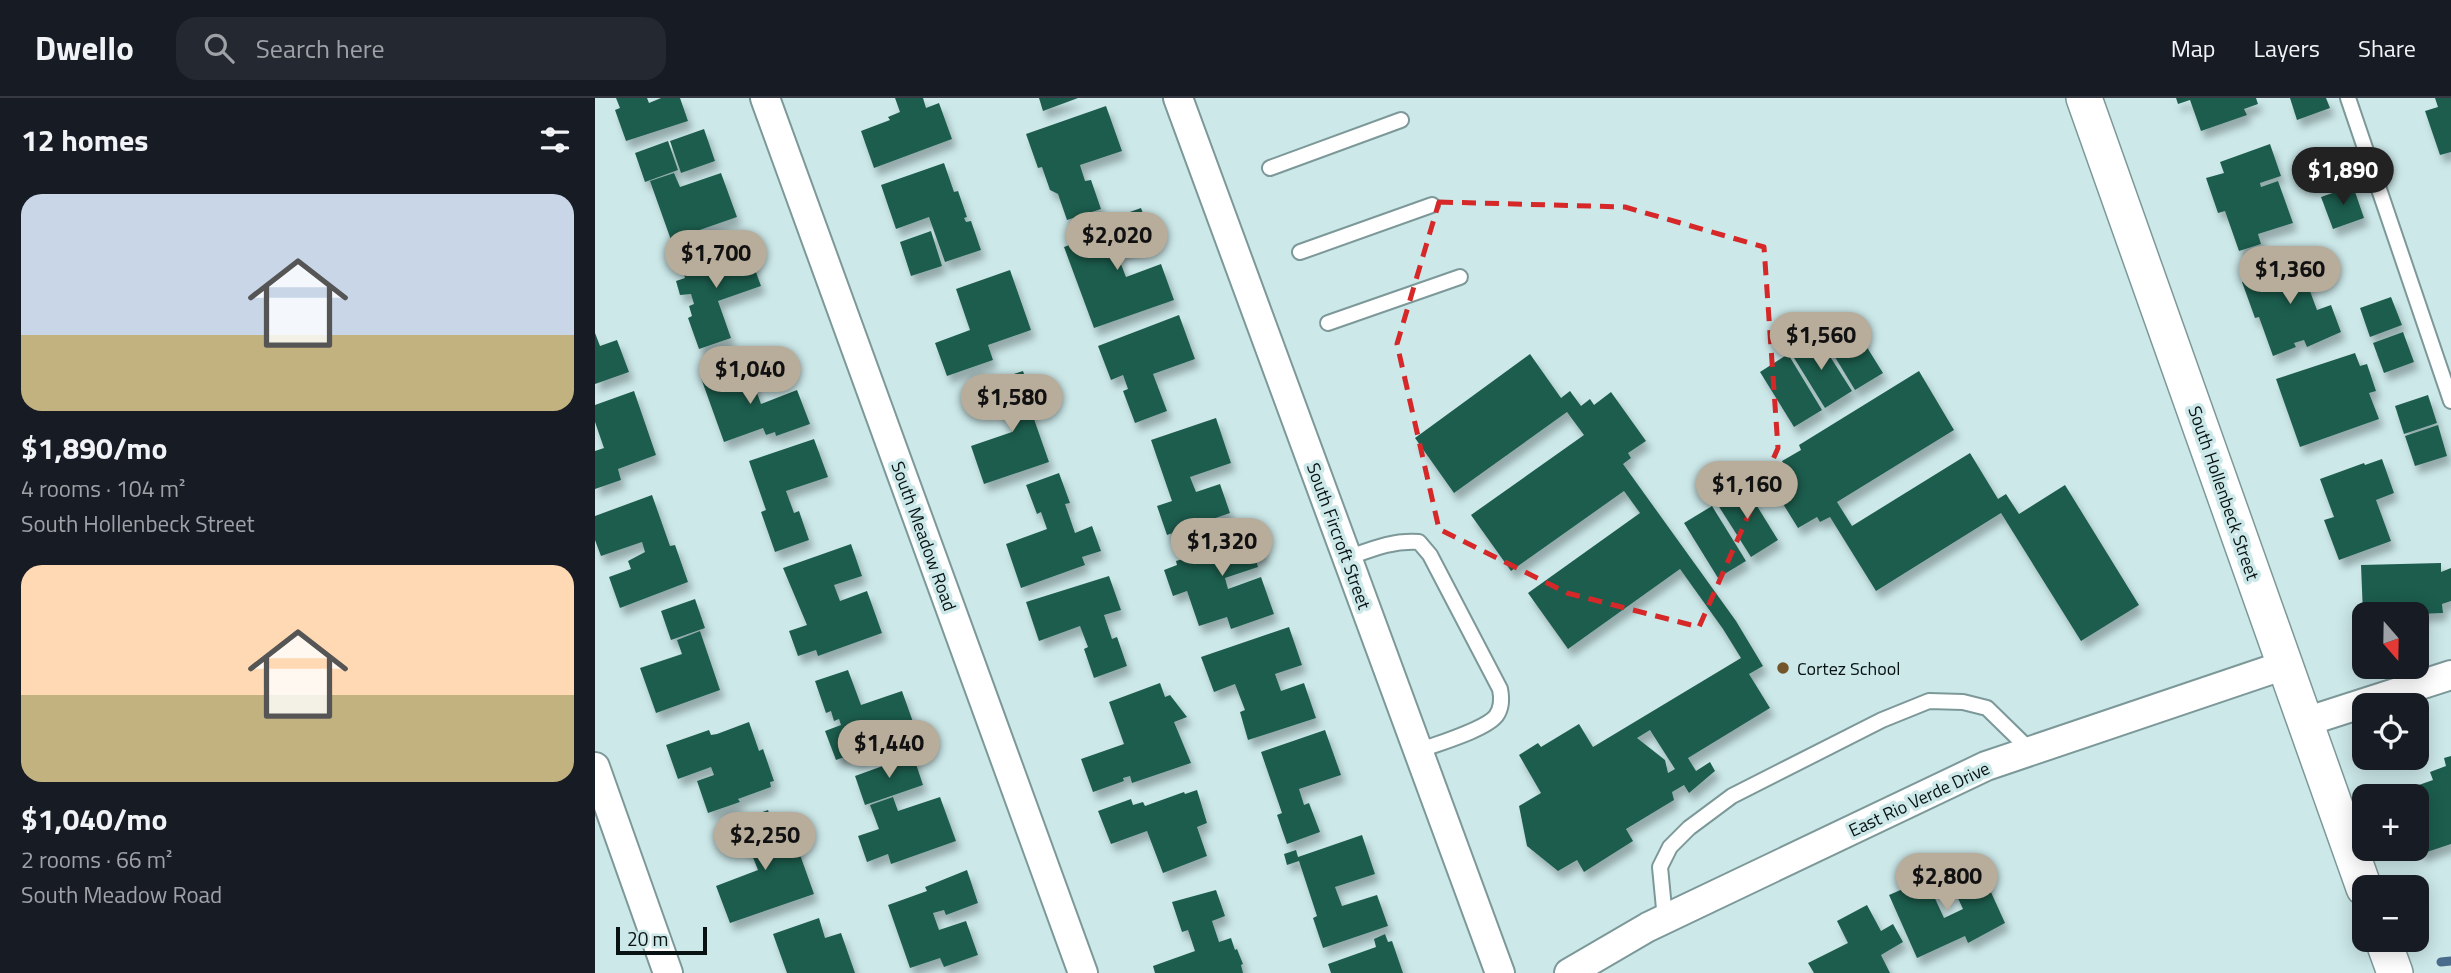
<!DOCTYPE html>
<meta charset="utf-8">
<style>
:root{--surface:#171b24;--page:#242831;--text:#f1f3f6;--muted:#9ea1a6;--line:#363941;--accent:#b8ac9a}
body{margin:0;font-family:"Titillium Web",sans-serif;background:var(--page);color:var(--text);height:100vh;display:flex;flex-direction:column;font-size:26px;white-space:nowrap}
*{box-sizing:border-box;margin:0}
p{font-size:23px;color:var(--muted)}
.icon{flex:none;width:38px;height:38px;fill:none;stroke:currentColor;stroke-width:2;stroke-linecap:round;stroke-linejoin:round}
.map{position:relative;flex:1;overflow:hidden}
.side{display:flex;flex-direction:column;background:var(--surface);width:595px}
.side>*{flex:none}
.needle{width:46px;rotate:160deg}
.buttons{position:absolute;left:1757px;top:504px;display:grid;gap:14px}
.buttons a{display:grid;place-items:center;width:77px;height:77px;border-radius:14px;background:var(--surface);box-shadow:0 4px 18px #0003;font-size:35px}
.scale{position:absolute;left:21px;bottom:18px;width:91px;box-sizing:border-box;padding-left:7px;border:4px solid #081212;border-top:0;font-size:19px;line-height:24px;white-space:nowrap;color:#081212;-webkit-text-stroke:5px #cce8e9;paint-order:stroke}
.price{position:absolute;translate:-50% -60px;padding:0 16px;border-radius:24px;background:var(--accent);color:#111;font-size:23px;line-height:46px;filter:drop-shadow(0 2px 4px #0008)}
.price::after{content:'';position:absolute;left:50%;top:42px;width:21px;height:16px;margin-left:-10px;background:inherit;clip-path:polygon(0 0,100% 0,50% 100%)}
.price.active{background:#222;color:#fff}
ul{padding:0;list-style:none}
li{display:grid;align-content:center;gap:14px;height:371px;padding:0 21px}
li span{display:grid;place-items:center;height:217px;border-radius:21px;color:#555}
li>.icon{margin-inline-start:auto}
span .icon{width:126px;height:126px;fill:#fffc;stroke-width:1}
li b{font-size:30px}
h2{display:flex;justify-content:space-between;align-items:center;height:84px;padding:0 21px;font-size:30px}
header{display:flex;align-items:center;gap:42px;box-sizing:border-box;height:98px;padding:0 35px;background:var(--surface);border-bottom:2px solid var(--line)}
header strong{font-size:33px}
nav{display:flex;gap:38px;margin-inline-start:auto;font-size:24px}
.search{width:490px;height:63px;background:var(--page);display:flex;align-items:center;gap:18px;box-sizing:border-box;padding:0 24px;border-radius:21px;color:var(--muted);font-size:26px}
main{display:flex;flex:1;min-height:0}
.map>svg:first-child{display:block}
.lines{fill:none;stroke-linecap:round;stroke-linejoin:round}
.stream{stroke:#496c8c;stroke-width:9}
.building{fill:#1f5d4e;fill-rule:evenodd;filter:url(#shadow)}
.service-casing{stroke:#7d9899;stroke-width:18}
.minor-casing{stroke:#7d9899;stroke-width:32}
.tertiary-casing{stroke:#7d9899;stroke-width:38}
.service{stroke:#fff;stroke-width:14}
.minor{stroke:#fff;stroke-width:28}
.tertiary{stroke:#fff;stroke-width:35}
.marked{fill:none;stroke:#d62828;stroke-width:5;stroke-dasharray:14 9;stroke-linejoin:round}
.poi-dot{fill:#735529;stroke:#cce8e9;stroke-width:2.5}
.labels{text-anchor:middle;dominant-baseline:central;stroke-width:7;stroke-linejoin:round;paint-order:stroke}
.street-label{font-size:18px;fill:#081212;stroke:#cce8e9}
.poi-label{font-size:18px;fill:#081212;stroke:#cce8e9;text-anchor:start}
</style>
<header>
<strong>Dwello</strong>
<div class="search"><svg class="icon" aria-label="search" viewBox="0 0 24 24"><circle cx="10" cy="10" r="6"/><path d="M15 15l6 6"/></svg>Search here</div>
<nav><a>Map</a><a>Layers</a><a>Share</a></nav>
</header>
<main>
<section class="side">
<h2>12 homes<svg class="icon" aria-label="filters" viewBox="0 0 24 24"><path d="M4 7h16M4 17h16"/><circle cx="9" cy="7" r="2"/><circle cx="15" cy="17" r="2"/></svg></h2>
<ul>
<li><span style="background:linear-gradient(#c9d6e8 65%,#c2b280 0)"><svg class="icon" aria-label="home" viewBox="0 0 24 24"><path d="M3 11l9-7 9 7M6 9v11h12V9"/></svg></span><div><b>$1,890/mo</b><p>4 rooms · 104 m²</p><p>South Hollenbeck Street</p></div></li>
<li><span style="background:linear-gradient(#ffd9b3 60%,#c2b280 0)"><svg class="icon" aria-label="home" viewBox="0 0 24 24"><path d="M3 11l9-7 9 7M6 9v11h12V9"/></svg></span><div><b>$1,040/mo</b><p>2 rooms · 66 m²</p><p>South Meadow Road</p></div></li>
</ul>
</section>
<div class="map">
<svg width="1856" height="875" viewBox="0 0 1856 875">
<defs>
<filter id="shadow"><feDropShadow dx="4.5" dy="8" stdDeviation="3.5" flood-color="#0004"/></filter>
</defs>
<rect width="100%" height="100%" fill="#cce8e9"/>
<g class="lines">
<polyline class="stream" points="1846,864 1856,863"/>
</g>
<g class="building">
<polygon points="21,0 52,0 54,5 66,0 85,0 93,23 31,43 20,12 25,10"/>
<polygon points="300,0 328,0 331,10 344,5 357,41 279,70 266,33 295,22 293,19 305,14"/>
<polygon points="444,0 483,0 448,13"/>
<polygon points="1581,0 1661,0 1663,6 1649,11 1652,17 1606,33 1595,2 1583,6"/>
<polygon points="1695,0 1731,0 1735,10 1702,22"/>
<polygon points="1840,0 1856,0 1856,54 1845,57 1830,13 1843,9"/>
<polygon points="511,8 527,53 485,67 490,83 496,82 506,111 472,122 463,96 455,92 447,69 443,70 431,36"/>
<polygon points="109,31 120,63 86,75 75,43"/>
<polygon points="73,43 83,72 50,84 40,55"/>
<polygon points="1675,46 1686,78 1665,85 1666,89 1683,83 1698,125 1663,136 1666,146 1644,153 1630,113 1623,115 1611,80 1629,75 1625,64"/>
<polygon points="349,65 359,94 363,93 372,119 369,120 371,124 376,123 386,152 350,164 334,119 301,131 286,87"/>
<polygon points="79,75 85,89 126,75 142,119 76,142 55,83"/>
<polygon points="1758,88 1769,120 1738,131 1726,99"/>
<polygon points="546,110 558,142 522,156 531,179 566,166 579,202 499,230 469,149 509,134 508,130 517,127 515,121"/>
<polygon points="336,133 347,168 316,178 305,144"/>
<polygon points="150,144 166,188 123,203 136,240 104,251 93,220 97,218 94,208 99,206 96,196 85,197 81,183 90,180 86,167"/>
<polygon points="1711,153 1722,182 1712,185 1722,212 1736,207 1746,234 1712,249 1709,242 1699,245 1701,249 1678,258 1664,219 1660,220 1647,184 1688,169 1686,163"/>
<polygon points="415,172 436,232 393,247 398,262 352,278 340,245 375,232 361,191"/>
<polygon points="1796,199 1807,227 1775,239 1765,210"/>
<polygon points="584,217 600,261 558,276 572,313 540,325 528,293 533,291 528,277 516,282 503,248"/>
<polygon points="1253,219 1288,275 1260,292 1226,236"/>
<polygon points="1808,234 1819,264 1789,275 1778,245"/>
<polygon points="0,235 5,248 22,242 34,274 0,286"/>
<polygon points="1222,238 1257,293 1230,310 1196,255"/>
<polygon points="1760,255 1765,268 1772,266 1781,293 1774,295 1784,321 1705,349 1681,281"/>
<path d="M935,256L966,300L975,293L986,308L995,301L999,307L1016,294L1051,343L1033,355L1036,360L1028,366L1141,523L1168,568L1154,576L1175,610L1093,660L1101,673L1115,664L1120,673L1094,695L1089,687L1077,694L1079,702L1031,731L1038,743L989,774L982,762L963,773L932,748L924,708L946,695L924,657L943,645L946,649L984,626L998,649L1146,560L1128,531L1085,471L973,551L933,495L1045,415L1029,393L916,473L876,417L989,337L972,314L859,395L820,340ZM1055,632L1080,671L1073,675L1070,662L1042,640Z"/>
<polygon points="1193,256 1227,312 1199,329 1165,274"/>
<polygon points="151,264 166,306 202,292 215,326 181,338 180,334 171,337 168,330 129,344 106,280"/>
<polygon points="428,273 438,302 433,304 454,364 389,386 376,348 417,334 410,312 405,314 394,284"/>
<polygon points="1324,273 1359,332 1242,404 1257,428 1375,355 1403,401 1411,396 1424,416 1470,387 1544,507 1486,543 1406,415 1281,493 1235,419 1225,424 1222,419 1203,430 1172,380 1190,369 1187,363 1206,352 1204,347"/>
<polygon points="39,293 61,357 23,371 26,382 0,391 0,353 9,350 0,324 0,307"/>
<polygon points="1833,297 1842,325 1809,336 1800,308"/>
<polygon points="621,320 636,365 595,379 601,394 625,386 635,415 572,437 562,408 577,403 556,342"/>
<polygon points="1843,327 1852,358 1820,368 1810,338"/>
<polygon points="219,341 233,379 191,393 199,415 204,413 214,442 180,454 166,414 171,412 154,363"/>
<polygon points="1787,361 1799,395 1781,402 1796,443 1744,462 1729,422 1739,419 1725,381 1769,365 1770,367"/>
<polygon points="464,375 475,405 470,406 480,435 497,428 506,453 487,459 490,467 426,490 411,446 452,431 446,414 442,416 431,387"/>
<polygon points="1149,387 1183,442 1156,459 1121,404"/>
<polygon points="57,397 75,448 80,447 93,484 25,510 14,479 36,471 33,463 50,454 47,444 6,458 0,442 0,418"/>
<polygon points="1117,408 1151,463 1123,480 1089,425"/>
<polygon points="658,425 670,458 661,462 663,469 630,480 633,491 666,479 679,516 636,531 632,519 604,528 592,493 578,498 569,472 582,467 581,463 597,458 592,444 618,434 622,444 628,442 626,437"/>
<polygon points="256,446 267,478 239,487 245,503 272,493 287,535 223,558 221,552 203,558 194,533 212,527 188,470"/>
<polygon points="1846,465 1846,474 1856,470 1856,503 1847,506 1848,515 1825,516 1825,529 1822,529 1822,516 1768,516 1766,467"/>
<polygon points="514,478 526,512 509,517 517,541 522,539 532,568 499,580 489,551 493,549 485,528 444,543 431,504"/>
<polygon points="100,501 110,530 76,542 66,513"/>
<polygon points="694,529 707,567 680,576 686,593 709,585 721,620 653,642 645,614 650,612 640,586 619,594 606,559"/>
<polygon points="105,533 125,592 61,615 45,570 87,556 82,542"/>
<polygon points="253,572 266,607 307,593 323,638 259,661 258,656 241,662 230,633 246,627 244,621 239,623 236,613 231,615 220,583"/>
<polygon points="565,585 570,599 575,597 592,619 579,624 596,665 537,685 535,678 528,680 529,683 498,694 486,661 529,646 514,604"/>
<polygon points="154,624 164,653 168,651 179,683 175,684 176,689 143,701 145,704 113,715 102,683 119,677 116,669 83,681 71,647 114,632 116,637 122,636"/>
<polygon points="730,632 746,677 704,691 709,707 714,705 725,734 692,746 682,717 687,715 666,654"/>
<polygon points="318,657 328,687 270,707 260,678"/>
<polygon points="1856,658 1856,746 1826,756 1822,744 1822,698 1806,698 1804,694 1838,682 1835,674 1851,668 1849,660"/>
<polygon points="602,692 612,725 602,729 612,758 568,775 552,733 516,746 503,713 536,701 538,707 548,704 550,708 589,694 590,696"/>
<polygon points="298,699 303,713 345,699 361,743 296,766 293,756 272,764 263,738 284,731 275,707"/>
<polygon points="173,712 183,741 198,737 219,796 135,825 121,788 163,772 155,752 150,753 140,724"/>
<polygon points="767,737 780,776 740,789 747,808 782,797 793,828 728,850 718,820 722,818 704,763 692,767 689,756 701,752 703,759"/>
<polygon points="1385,770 1410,825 1373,845 1370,838 1322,860 1294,797 1331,781 1349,820 1368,811 1355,783"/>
<polygon points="372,772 383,805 351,817 349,812 338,815 344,832 371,823 383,857 349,869 345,860 315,870 293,807 332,793 330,789"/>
<polygon points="621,792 630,818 617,823 624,844 636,840 640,852 642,851 648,866 646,867 648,875 560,875 558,868 600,853 593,832 587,834 577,804"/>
<polygon points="1272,807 1286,833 1298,826 1308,844 1286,857 1295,875 1219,875 1213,865 1253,845 1242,823"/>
<polygon points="224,820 230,840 246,835 260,875 192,875 178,836"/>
<polygon points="790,836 793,844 797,843 808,875 736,875 733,866 781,849 779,841"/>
</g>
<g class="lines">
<g class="service-casing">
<g id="service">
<polyline points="1753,0 1856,303"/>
<polyline points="675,70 806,22"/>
<polyline points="705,154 837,107"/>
<polyline points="733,225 865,179"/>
<path d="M752,460C777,451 798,442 824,444L835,457L905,591C907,601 907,610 901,618C890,632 841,646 823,653"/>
<polyline points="1070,821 1065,769 1075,749 1094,730 1137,698 1287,622 1334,603 1368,604 1392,610 1436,653"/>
</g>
</g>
<g class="minor-casing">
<g id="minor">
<polyline points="170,0 488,875"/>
<polyline points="583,0 905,875"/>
<polyline points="1710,624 1856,577"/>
<polyline points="0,669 73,875"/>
<polyline points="974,875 1053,829 1391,668 1690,567"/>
</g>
</g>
<g class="tertiary-casing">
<g id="tertiary">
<polyline points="1489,0 1769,790"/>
<polyline points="1788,842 1800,875"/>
</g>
</g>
<use href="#service" class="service"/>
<use href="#minor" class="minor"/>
<use href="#tertiary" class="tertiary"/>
</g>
<path class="marked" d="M844,104L1030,109L1169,149L1183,350L1104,529L972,495L844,431L802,246Z"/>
<circle class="poi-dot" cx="1188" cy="570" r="7"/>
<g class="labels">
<g class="street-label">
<text transform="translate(1629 395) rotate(71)">South Hollenbeck Street</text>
<text transform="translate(329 438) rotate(70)">South Meadow Road</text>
<text transform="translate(744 438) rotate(70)">South Fircroft Street</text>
<text transform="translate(1324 701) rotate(-25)">East Rio Verde Drive</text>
</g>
<g class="poi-label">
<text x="1202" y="570">Cortez School</text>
</g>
</g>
</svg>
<div class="buttons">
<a><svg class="needle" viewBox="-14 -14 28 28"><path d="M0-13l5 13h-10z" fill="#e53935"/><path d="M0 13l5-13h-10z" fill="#9ea1a6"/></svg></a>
<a><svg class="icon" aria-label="locate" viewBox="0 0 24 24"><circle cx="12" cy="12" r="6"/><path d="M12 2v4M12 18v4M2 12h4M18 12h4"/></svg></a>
<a>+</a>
<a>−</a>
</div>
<div class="scale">20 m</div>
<b class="price active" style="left:1748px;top:109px">$1,890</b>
<b class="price" style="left:522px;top:174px">$2,020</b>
<b class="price" style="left:121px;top:192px">$1,700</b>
<b class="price" style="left:1695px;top:208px">$1,360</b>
<b class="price" style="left:1226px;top:274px">$1,560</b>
<b class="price" style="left:155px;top:308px">$1,040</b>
<b class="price" style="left:417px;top:336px">$1,580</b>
<b class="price" style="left:1152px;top:423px">$1,160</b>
<b class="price" style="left:627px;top:480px">$1,320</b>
<b class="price" style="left:294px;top:682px">$1,440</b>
<b class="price" style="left:170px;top:774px">$2,250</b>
<b class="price" style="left:1352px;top:815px">$2,800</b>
</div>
</main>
